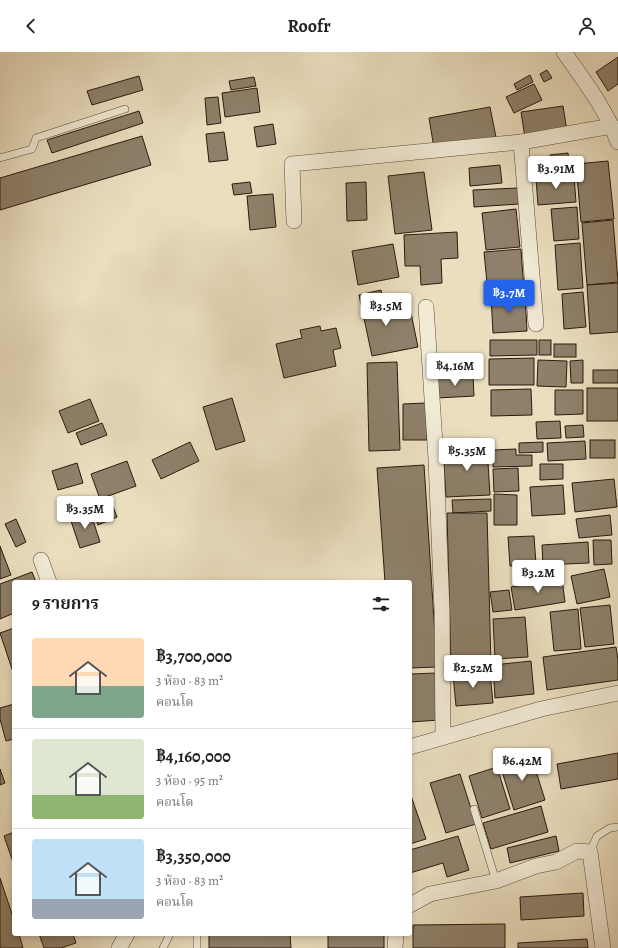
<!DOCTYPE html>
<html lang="th">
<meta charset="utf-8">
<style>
:root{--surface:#fff;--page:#f2f2f2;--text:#202124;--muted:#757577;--line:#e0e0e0;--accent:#2563eb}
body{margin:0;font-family:Alegreya,"Noto Serif Thai",serif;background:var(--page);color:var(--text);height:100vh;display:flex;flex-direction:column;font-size:15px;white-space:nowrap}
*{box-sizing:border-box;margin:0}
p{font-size:13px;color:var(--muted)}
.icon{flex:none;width:22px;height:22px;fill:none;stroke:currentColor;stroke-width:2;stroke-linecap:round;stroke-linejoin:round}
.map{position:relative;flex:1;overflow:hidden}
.sheet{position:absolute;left:12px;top:528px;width:400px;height:356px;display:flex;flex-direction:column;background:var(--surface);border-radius:4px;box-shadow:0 2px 6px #0003}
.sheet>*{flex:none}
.price{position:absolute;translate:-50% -34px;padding:0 9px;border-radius:4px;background:#fff;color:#222;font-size:13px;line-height:26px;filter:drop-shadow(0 1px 2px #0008)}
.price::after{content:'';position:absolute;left:50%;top:24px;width:12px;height:9px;margin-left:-6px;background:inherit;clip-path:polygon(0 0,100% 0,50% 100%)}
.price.on{background:var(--accent);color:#fff}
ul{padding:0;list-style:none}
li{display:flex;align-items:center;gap:12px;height:100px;padding:0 20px}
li+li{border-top:1px solid var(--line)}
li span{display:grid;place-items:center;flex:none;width:112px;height:80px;border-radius:4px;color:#555}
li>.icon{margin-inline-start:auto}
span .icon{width:48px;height:48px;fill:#fffc;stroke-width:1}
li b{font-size:17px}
h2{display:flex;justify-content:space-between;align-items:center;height:48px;padding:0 20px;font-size:17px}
header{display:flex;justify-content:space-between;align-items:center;height:52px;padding:0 20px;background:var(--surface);font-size:18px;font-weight:700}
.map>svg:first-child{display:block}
.building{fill:#8e806a;stroke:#2b1b0d}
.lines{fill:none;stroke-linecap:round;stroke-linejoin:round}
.lane-casing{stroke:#5b4c3a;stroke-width:8}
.street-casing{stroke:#5b4c3a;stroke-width:16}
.lane{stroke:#f1ead5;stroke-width:7}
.street{stroke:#f1ead5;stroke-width:15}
</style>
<header><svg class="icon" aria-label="back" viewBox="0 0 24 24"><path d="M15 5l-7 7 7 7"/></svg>Roofr<svg class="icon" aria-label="person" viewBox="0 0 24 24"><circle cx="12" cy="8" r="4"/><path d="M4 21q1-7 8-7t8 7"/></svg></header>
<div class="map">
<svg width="618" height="896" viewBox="0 0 618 896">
<rect width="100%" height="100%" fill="#eadebf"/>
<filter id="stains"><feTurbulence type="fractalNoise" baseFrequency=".005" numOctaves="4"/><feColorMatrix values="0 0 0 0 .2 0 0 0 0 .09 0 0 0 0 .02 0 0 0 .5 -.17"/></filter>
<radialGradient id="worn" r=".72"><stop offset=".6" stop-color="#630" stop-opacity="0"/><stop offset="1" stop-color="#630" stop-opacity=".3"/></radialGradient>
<g class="building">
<polygon points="618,5 618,32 608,39 596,20"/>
<polygon points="547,18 552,26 544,30 540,22"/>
<polygon points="530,23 533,30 517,38 514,32"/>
<polygon points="139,24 143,38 92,53 87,39"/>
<polygon points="254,25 256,34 231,38 229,29"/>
<polygon points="534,32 542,48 514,61 506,45"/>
<polygon points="257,36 260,60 225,65 222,41"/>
<polygon points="218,45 221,71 207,73 205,46"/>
<polygon points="563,54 567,79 525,86 521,60"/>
<polygon points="490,55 496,85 434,96 429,66"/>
<polygon points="139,59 143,71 52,101 47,88"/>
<polygon points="273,72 276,92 257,95 254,75"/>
<polygon points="224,80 228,108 209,110 206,82"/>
<polygon points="142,84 151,113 0,158 0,126"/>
<polygon points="568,101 570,119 552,121 550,103"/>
<polygon points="608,109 614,167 581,170 576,112"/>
<polygon points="500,113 502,131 470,134 469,116"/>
<polygon points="424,120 432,178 395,182 388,124"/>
<polygon points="574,124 576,150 538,153 536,127"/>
<polygon points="250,130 252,141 234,143 232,132"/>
<polygon points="366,130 367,168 347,169 346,131"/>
<polygon points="518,136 519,152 474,155 473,138"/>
<polygon points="273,142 276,175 250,178 247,144"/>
<polygon points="577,155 579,187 554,189 551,157"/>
<polygon points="516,157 520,195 486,198 482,161"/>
<polygon points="613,168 618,230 587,233 582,171"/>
<polygon points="457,180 458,206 441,207 442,231 421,233 420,214 405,214 404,183"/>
<polygon points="580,191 583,236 558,238 555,193"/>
<polygon points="393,192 399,225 358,233 352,199"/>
<polygon points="521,197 524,238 488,241 484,200"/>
<polygon points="618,231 618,280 590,282 587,233"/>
<polygon points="381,238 386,266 411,261 418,295 372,304 359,243"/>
<polygon points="583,240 586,275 564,277 562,242"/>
<polygon points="525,242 527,279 493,281 491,244"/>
<polygon points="320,274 321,279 336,276 341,296 333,298 336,314 284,326 276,292 302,286 300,278"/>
<polygon points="490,288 537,288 537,303 490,304"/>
<rect x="539" y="288" width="12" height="15"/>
<rect x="554" y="292" width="22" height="13"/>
<polygon points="534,306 534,333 489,333 489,307"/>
<polygon points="538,308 567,309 566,335 537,334"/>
<polygon points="583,308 583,331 571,331 570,309"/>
<polygon points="397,310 400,398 369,399 367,311"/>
<rect x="593" y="318" width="25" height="13"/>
<polygon points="473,324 474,344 437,346 436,326"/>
<rect x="587" y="336" width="31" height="33"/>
<polygon points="531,337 532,363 491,364 491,338"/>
<polygon points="555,338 583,338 583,362 555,363"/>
<polygon points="232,346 245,389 216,398 203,355"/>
<polygon points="90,347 99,369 68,381 59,359"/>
<polygon points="426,351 427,388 403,388 403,352"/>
<polygon points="560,369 561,386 537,387 536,370"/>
<polygon points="102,371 107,383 81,393 76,381"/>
<polygon points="583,373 584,385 566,386 565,374"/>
<rect x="590" y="388" width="25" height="18"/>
<polygon points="585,389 586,407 548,409 547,391"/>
<polygon points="190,390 199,409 161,427 152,408"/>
<polygon points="543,390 543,400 519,401 519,391"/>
<polygon points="487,395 490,443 446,445 443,398"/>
<polygon points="516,397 516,403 532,403 532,414 493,415 493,398"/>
<polygon points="127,409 136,434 100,447 91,422"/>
<polygon points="77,411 83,431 58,438 52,419"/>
<polygon points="540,412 563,412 563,427 540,428"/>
<polygon points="424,413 437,615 410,616 410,530 385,530 377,416"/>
<polygon points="518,416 519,439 494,440 493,417"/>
<polygon points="614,427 617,455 575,460 572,431"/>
<polygon points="563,433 565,462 532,464 530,435"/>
<polygon points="494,442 517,443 517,473 494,473"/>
<polygon points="491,447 491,459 453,461 452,448"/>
<polygon points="111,449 117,465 98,473 92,457"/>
<polygon points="90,459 100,490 80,496 70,466"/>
<polygon points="447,461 487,461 491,613 451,614"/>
<polygon points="610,463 612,483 579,486 576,467"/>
<polygon points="16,467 26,490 16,495 5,472"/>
<polygon points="534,484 536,512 510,514 508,485"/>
<polygon points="593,488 611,488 612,512 594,513"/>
<polygon points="588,490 589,511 543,513 542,493"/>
<polygon points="0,494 11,523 0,527"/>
<polygon points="604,517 610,545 577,552 571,524"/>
<polygon points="32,520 36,530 14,530 14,561 0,567 0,532"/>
<polygon points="562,527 565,550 515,558 511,535"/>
<polygon points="509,538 512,558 493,560 490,540"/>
<polygon points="610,553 614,592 585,595 580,556"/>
<polygon points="578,557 581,597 554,599 550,560"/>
<polygon points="525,565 528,605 495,607 493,567"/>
<polygon points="14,576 14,623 0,581"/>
<polygon points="616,595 618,608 618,628 547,638 543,605"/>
<polygon points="531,609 534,642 495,646 493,613"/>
<polygon points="490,620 493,651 456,654 453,623"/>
<polygon points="437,621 440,668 410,670 410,622"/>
<polygon points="14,652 14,687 6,689 0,667 0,656"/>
<polygon points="618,701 618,727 561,737 557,712"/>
<polygon points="531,703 545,748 514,758 500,713"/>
<polygon points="497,715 510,757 482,766 469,724"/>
<polygon points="0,717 5,731 0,733"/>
<polygon points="460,722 476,772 446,781 430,731"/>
<polygon points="410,741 426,787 410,792"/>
<polygon points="541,754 548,780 491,797 483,771"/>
<polygon points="14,780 14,813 4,784"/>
<polygon points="458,784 469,818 447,825 443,811 410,821 410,798"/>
<polygon points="556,784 559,799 510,811 507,796"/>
<polygon points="0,826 14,868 14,882 19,882 23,896 0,896"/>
<polygon points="583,841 584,864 521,868 520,845"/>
<polygon points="505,872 505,896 413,896 413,873"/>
<polygon points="39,882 73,882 76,891 61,896 44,896"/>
<polygon points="209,882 290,882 291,896 209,896"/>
<rect x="328" y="882" width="56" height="14"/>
<polygon points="587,887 588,896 518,896 518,891"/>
</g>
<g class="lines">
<g class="lane-casing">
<g id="lane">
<polyline points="0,106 32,97 36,86 125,57"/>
<polyline points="474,757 496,829"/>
<polyline points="590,800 597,784 610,776 618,775"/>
<polyline points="197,882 197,896"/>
<polyline points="163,896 170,882"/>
</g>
</g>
<g class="street-casing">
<g id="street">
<path d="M564,0C584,29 606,57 618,90"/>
<polyline points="521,90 536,272"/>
<polyline points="294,169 292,112 521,90 612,74"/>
<polyline points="426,255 436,407 442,558 443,685"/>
<polyline points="41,508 49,530"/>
<polyline points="410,695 541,657 618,641"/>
<polyline points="410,853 430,842 496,829 536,814 556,810 577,799 590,800 603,896"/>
<polyline points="119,896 127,882"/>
<polyline points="395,896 396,882"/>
</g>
</g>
<use href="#lane" class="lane"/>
<use href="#street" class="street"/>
</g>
<rect width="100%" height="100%" filter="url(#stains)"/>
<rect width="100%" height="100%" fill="url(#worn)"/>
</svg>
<b class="price" style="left:556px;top:138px">฿3.91M</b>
<b class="price on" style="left:509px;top:262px">฿3.7M</b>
<b class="price" style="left:386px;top:275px">฿3.5M</b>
<b class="price" style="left:455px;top:335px">฿4.16M</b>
<b class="price" style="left:467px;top:420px">฿5.35M</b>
<b class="price" style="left:85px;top:478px">฿3.35M</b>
<b class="price" style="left:538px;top:542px">฿3.2M</b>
<b class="price" style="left:473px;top:637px">฿2.52M</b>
<b class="price" style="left:522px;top:730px">฿6.42M</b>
<section class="sheet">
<h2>9 รายการ<svg class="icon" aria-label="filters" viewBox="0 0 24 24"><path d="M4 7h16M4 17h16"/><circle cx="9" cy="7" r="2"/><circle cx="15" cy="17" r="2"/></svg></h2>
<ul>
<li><span style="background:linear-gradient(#ffd9b3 60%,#7fa58c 0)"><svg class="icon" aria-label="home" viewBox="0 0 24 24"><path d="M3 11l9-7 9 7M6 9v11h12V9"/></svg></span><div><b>฿3,700,000</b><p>3 ห้อง · 83 m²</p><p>คอนโด</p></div></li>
<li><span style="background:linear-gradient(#dfe7d0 70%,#8fb573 0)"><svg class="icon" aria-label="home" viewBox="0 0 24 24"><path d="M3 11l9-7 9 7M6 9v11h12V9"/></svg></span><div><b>฿4,160,000</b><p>3 ห้อง · 95 m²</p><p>คอนโด</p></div></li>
<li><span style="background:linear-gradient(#bfe0f5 75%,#9aa5b1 0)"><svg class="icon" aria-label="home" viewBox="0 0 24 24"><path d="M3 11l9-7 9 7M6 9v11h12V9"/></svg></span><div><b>฿3,350,000</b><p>3 ห้อง · 83 m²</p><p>คอนโด</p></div></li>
</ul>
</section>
</div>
